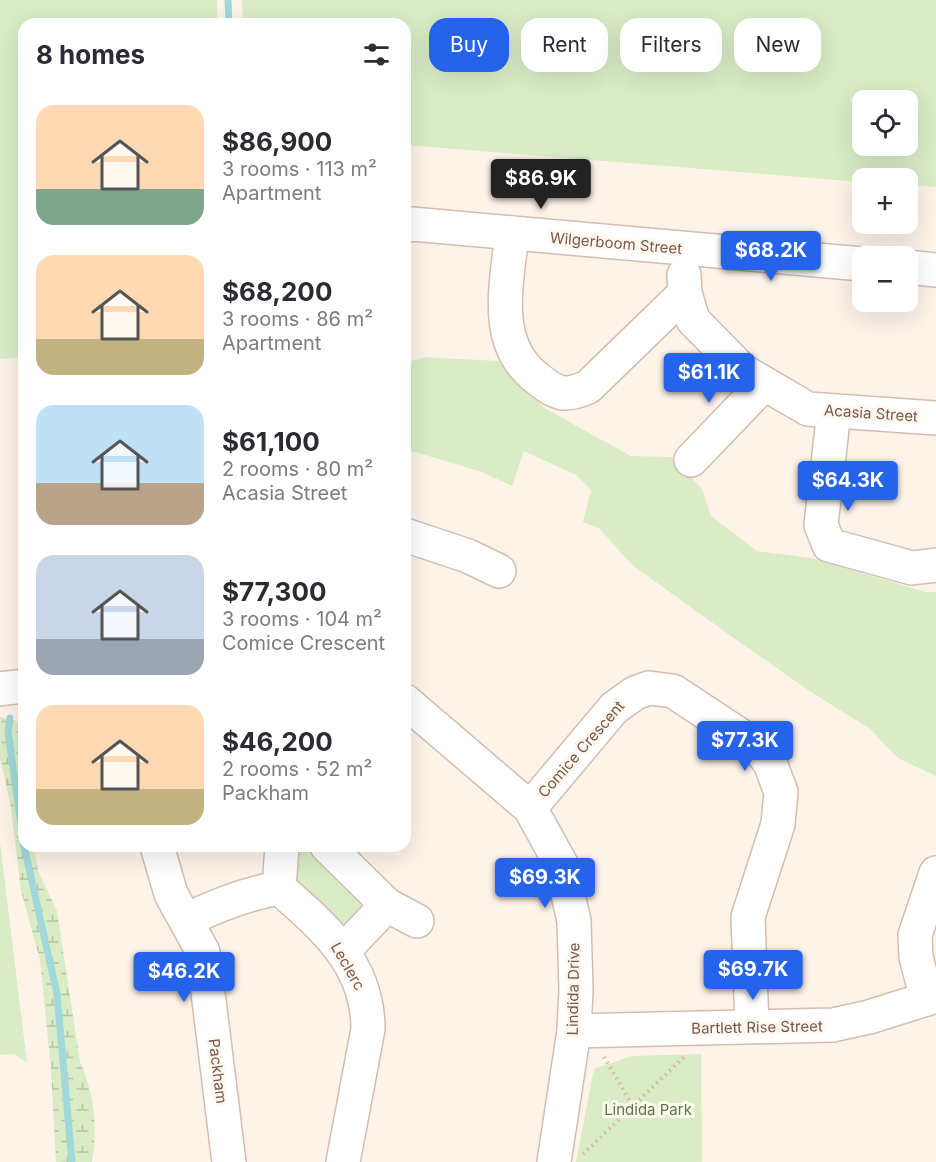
<!DOCTYPE html>
<meta charset="utf-8">
<style>
:root{--surface:#fff;--page:#f7f7f7;--text:#2b2b33;--muted:#7c7c81;--accent:#2563eb}
body{margin:0;font-family:Inter,sans-serif;background:var(--page);color:var(--text);height:100vh;display:flex;flex-direction:column;font-size:22px;white-space:nowrap}
*{box-sizing:border-box;margin:0}
p{font-size:20px;color:var(--muted)}
.icon{flex:none;width:33px;height:33px;fill:none;stroke:currentColor;stroke-width:2;stroke-linecap:round;stroke-linejoin:round}
.map{position:relative;flex:1;overflow:hidden}
.sheet{position:absolute;left:18px;top:18px;width:393px;height:834px;display:flex;flex-direction:column;background:var(--surface);border-radius:18px;box-shadow:0 6px 24px #0002}
.sheet>*{flex:none}
.banner{position:absolute;left:429px;top:18px;width:417px;height:54px;display:flex;gap:12px}
.controls{position:absolute;left:852px;top:90px;display:grid;gap:12px}
.controls a{display:grid;place-items:center;width:66px;height:66px;border-radius:12px;background:var(--surface);box-shadow:0 6px 24px #0002;font-size:30px}
.price{position:absolute;translate:-50% -51px;padding:0 14px;border-radius:6px;background:var(--accent);color:#fff;font-size:20px;line-height:39px;filter:drop-shadow(0 2px 3px #0008)}
.price::after{content:'';position:absolute;left:50%;top:36px;width:18px;height:14px;margin-left:-9px;background:inherit;clip-path:polygon(0 0,100% 0,50% 100%)}
.price.active{background:#222;color:#fff}
ul{padding:0;list-style:none}
li{display:flex;align-items:center;gap:18px;height:150px;padding:0 18px}
li span{display:grid;place-items:center;flex:none;width:168px;height:120px;border-radius:18px;color:#555}
li>.icon{margin-inline-start:auto}
span .icon{width:72px;height:72px;fill:#fffc;stroke-width:1}
li b{font-size:26px}
h2{display:flex;justify-content:space-between;align-items:center;height:72px;padding:0 18px;font-size:26px}
.tag{padding:0 21px;border-radius:18px;background:var(--surface);box-shadow:0 6px 24px #0002;font-size:21px;line-height:54px}
.tag.active{background:var(--accent);color:#fff}
.map>svg:first-child{display:block}
.green{fill:#d9ecc6;fill-rule:evenodd}
.wetland{fill:url(#wetland-marsh)}
.lines{fill:none;stroke-linecap:round;stroke-linejoin:round}
.stream{stroke:#a1d8db;stroke-width:7}
.minor-casing{stroke:#d3bcb0;stroke-width:36}
.path{stroke:#dab2a1;stroke-width:4;stroke-dasharray:1.5 4.5;stroke-linecap:butt}
.minor{stroke:#fff;stroke-width:33}
.labels{text-anchor:middle;dominant-baseline:central;stroke-width:6;stroke-linejoin:round;paint-order:stroke}
.street-label{font-size:15px;fill:#7a574a;stroke:#fff8f0}
.park-label{font-size:15px;fill:#567a3f;stroke:#fff8f0}
</style>
<div class="map">
<svg width="936" height="1162" viewBox="0 0 936 1162">
<defs>
<pattern id="wetland-marsh" width="20" height="14" patternUnits="userSpaceOnUse" patternTransform="scale(1.5)"><rect width="20" height="14" fill="#d9ecc6"/><path d="M1 5h8M5 5V1M11 12h8M15 12V8" fill="none" stroke="#b5c2a3"/></pattern>
</defs>
<rect width="100%" height="100%" fill="#fdf3e9"/>
<g class="green">
<polygon points="0,0 217,0 217,24 24,24 24,357 0,359"/>
<path d="M242,0H936V187L908,185V178H862V182L405,145V24H243ZM862,100H908V146H862Z"/>
<polygon points="425,357 498,361 544,408 631,456 672,457 702,489 711,516 757,551 811,558 926,592 936,592 936,776 898,758 869,728 814,694 731,636 632,565 600,529 583,522 591,490 576,475 524,451 512,486 482,472 405,449 405,363"/>
<polygon points="0,842 27,1063 14,1054 0,1055"/>
<polygon points="289,846 312,846 368,907 344,929 296,885"/>
<polygon points="701,1054 702,1162 576,1162 594,1069 631,1056"/>
</g>
<path class="wetland" d="M0,717L17,721L24,743V846H34L38,871L57,911L80,1062C94,1093 98,1128 92,1162H56L51,1070L40,960L21,891L11,807L0,758Z"/>
<g class="lines">
<g class="stream">
<polyline points="228,0 229,24"/>
<polyline points="10,718 8,732 24,845"/>
<polyline points="24,846 57,994 72,1162"/>
</g>
<g class="minor-casing">
<g id="minor">
<polyline points="405,226 412,224 862,264"/>
<path d="M512,233C507,284 491,344 538,379C558,395 565,397 588,387L685,293"/>
<polyline points="908,267 936,270"/>
<polyline points="684,275 685,293 693,320 743,371 808,409 936,418"/>
<polyline points="834,411 821,525 829,545 912,568 936,565"/>
<polyline points="691,460 764,384"/>
<polyline points="405,535 468,556 499,571"/>
<polyline points="0,689 24,686"/>
<polyline points="405,701 530,808 561,864 574,921 576,990 574,1031 554,1162"/>
<polyline points="530,808 614,708 635,693 649,688 673,691 758,747 770,763 781,792 778,824 748,917 752,1026"/>
<polyline points="157,846 171,894 203,952 229,1162"/>
<polyline points="327,846 387,905 417,921"/>
<polyline points="279,888 282,846"/>
<path d="M187,920C217,905 245,894 279,888C324,927 368,964 368,1029L343,1162"/>
<polyline points="343,951 387,905"/>
<polyline points="927,999 916,957 915,935 936,873"/>
<polyline points="574,1031 833,1025 869,1017 936,996"/>
</g>
</g>
<g class="path">
<polyline points="604,1057 633,1106"/>
<polyline points="583,1154 685,1056"/>
</g>
<use href="#minor" class="minor"/>
</g>
<g class="labels">
<g class="street-label">
<text transform="translate(616 243) rotate(5)">Wilgerboom Street</text>
<text transform="translate(871 413) rotate(4)">Acasia Street</text>
<text transform="translate(581 749) rotate(-49)">Comice Crescent</text>
<text transform="translate(348 966) rotate(60)">Leclerc</text>
<text transform="translate(573 989) rotate(-89)">Lindida Drive</text>
<text transform="translate(757 1027) rotate(-1)">Bartlett Rise Street</text>
<text transform="translate(218 1071) rotate(83)">Packham</text>
</g>
<g class="park-label">
<text x="648" y="1109">Lindida Park</text>
</g>
</g>
</svg>
<div class="controls">
<a><svg class="icon" aria-label="locate" viewBox="0 0 24 24"><circle cx="12" cy="12" r="6"/><path d="M12 2v4M12 18v4M2 12h4M18 12h4"/></svg></a>
<a>+</a>
<a>−</a>
</div>
<b class="price active" style="left:541px;top:210px">$86.9K</b>
<b class="price" style="left:771px;top:282px">$68.2K</b>
<b class="price" style="left:709px;top:404px">$61.1K</b>
<b class="price" style="left:848px;top:512px">$64.3K</b>
<b class="price" style="left:745px;top:772px">$77.3K</b>
<b class="price" style="left:545px;top:909px">$69.3K</b>
<b class="price" style="left:753px;top:1001px">$69.7K</b>
<b class="price" style="left:184px;top:1003px">$46.2K</b>
<div class="banner">
<a class="tag active">Buy</a>
<a class="tag">Rent</a>
<a class="tag">Filters</a>
<a class="tag">New</a>
</div>
<section class="sheet">
<h2>8 homes<svg class="icon" aria-label="filters" viewBox="0 0 24 24"><path d="M4 7h16M4 17h16"/><circle cx="9" cy="7" r="2"/><circle cx="15" cy="17" r="2"/></svg></h2>
<ul>
<li><span style="background:linear-gradient(#ffd9b3 70%,#7fa58c 0)"><svg class="icon" aria-label="home" viewBox="0 0 24 24"><path d="M3 11l9-7 9 7M6 9v11h12V9"/></svg></span><div><b>$86,900</b><p>3 rooms · 113 m²</p><p>Apartment</p></div></li>
<li><span style="background:linear-gradient(#ffd9b3 70%,#c2b280 0)"><svg class="icon" aria-label="home" viewBox="0 0 24 24"><path d="M3 11l9-7 9 7M6 9v11h12V9"/></svg></span><div><b>$68,200</b><p>3 rooms · 86 m²</p><p>Apartment</p></div></li>
<li><span style="background:linear-gradient(#bfe0f5 65%,#b9a48a 0)"><svg class="icon" aria-label="home" viewBox="0 0 24 24"><path d="M3 11l9-7 9 7M6 9v11h12V9"/></svg></span><div><b>$61,100</b><p>2 rooms · 80 m²</p><p>Acasia Street</p></div></li>
<li><span style="background:linear-gradient(#c9d6e8 70%,#9aa5b1 0)"><svg class="icon" aria-label="home" viewBox="0 0 24 24"><path d="M3 11l9-7 9 7M6 9v11h12V9"/></svg></span><div><b>$77,300</b><p>3 rooms · 104 m²</p><p>Comice Crescent</p></div></li>
<li><span style="background:linear-gradient(#ffd9b3 70%,#c2b280 0)"><svg class="icon" aria-label="home" viewBox="0 0 24 24"><path d="M3 11l9-7 9 7M6 9v11h12V9"/></svg></span><div><b>$46,200</b><p>2 rooms · 52 m²</p><p>Packham</p></div></li>
</ul>
</section>
</div>
